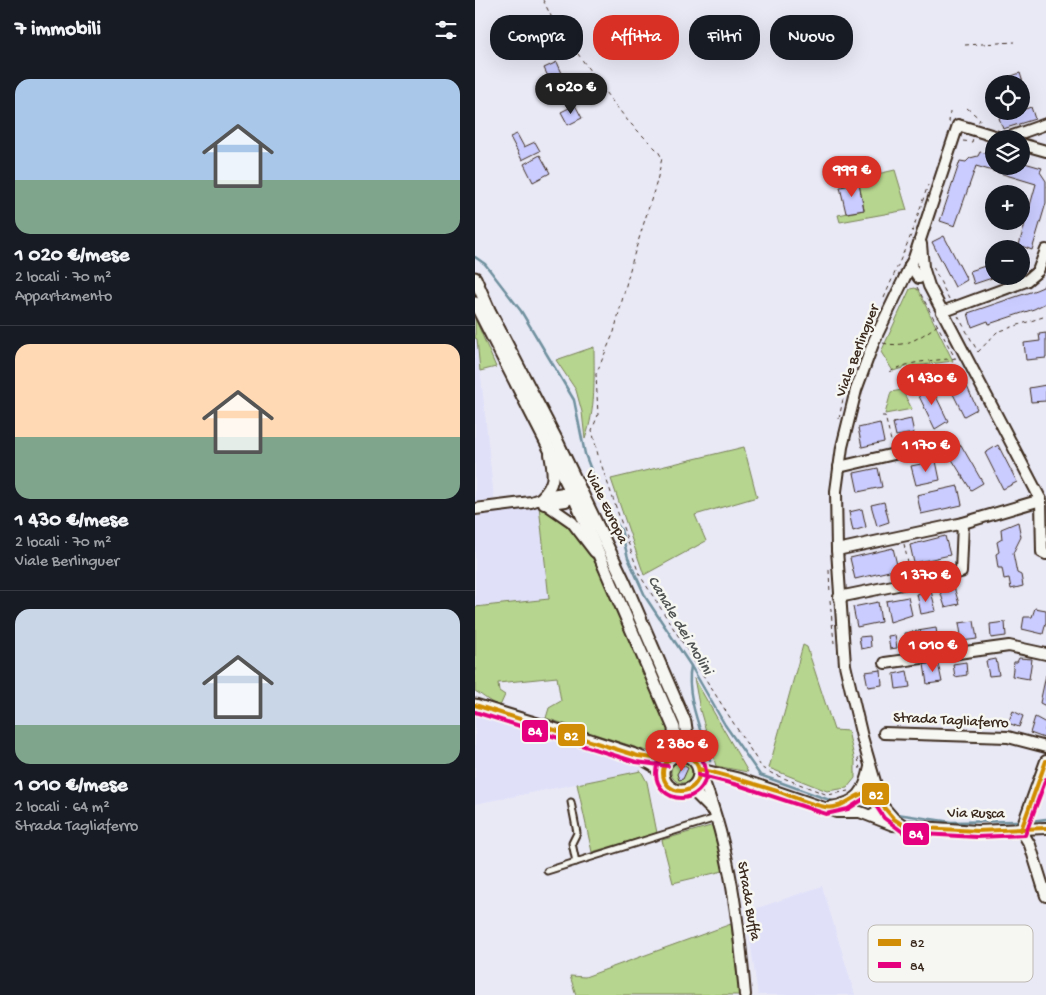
<!DOCTYPE html>
<html lang="it">
<meta charset="utf-8">
<style>
:root{--surface:#171b24;--page:#20242c;--text:#f1f3f6;--muted:#9ea1a6;--line:#363941;--accent:#d93025}
body{margin:0;font-family:"Gochi Hand",sans-serif;background:var(--page);color:var(--text);height:100vh;display:flex;flex-direction:column;font-size:19px;white-space:nowrap}
*{box-sizing:border-box;margin:0}
p{font-size:16px;color:var(--muted)}
.icon{flex:none;width:28px;height:28px;fill:none;stroke:currentColor;stroke-width:2;stroke-linecap:round;stroke-linejoin:round}
.map{position:relative;flex:1;overflow:hidden}
.sheet{display:flex;flex-direction:column;background:var(--surface);width:475px}
.sheet>*{flex:none}
.guide{position:absolute;left:15px;top:15px;width:475px;height:45px;display:flex;gap:10px}
.fabs{position:absolute;left:510px;top:75px;display:grid;gap:10px}
.fabs a{display:grid;place-items:center;width:45px;height:45px;border-radius:50%;background:var(--surface);box-shadow:0 5px 20px #0002;font-size:25px}
.price{position:absolute;translate:-50% -42px;padding:0 11px;border-radius:18px;background:var(--accent);color:#fff;font-size:16px;line-height:32px;filter:drop-shadow(0 1px 2px #0008)}
.price::after{content:'';position:absolute;left:50%;top:30px;width:15px;height:11px;margin-left:-8px;background:inherit;clip-path:polygon(0 0,100% 0,50% 100%)}
.price.current{background:#222;color:#fff}
ul{padding:0;list-style:none}
li{display:grid;align-content:center;gap:10px;height:265px;padding:0 15px}
li+li{border-top:1px solid var(--line)}
li span{display:grid;place-items:center;height:155px;border-radius:15px;color:#555}
li>.icon{margin-inline-start:auto}
span .icon{width:90px;height:90px;fill:#fffc;stroke-width:1}
li b{font-size:21px}
h2{display:flex;justify-content:space-between;align-items:center;height:60px;padding:0 15px;font-size:21px}
.chip{padding:0 18px;border-radius:20px;background:var(--surface);box-shadow:0 5px 20px #0002;font-size:18px;line-height:45px}
.chip.current{background:var(--accent);color:#fff}
main{display:flex;flex:1;min-height:0}
.map>svg:first-child{display:block}
.built{fill:#e0e0f9}
.green{fill:#b6d58e;stroke:#788056}
.lines{fill:none;stroke-linecap:round;stroke-linejoin:round}
.stream{stroke:#6f909e;stroke-width:2.5}
.building{fill:#caccff;stroke:#3b2a1e}
.service-casing{stroke:#3b2a1e;stroke-width:9}
.minor-casing{stroke:#3b2a1e;stroke-width:14}
.tertiary-casing{stroke:#3b2a1e;stroke-width:15}
.path{stroke:#3b2a1e;stroke-width:1;stroke-dasharray:4 4;stroke-linecap:butt}
.service{stroke:#f6f6f2;stroke-width:5}
.minor{stroke:#f6f6f2;stroke-width:10}
.tertiary{stroke:#f6f6f2;stroke-width:11}
.bus-1-casing{stroke:#f6f6f2;stroke-width:8}
.bus-2-casing{stroke:#f6f6f2;stroke-width:8}
.bus-1{stroke:#d18d06;stroke-width:4}
.bus-2{stroke:#e5007d;stroke-width:4}
.labels{text-anchor:middle;dominant-baseline:central;stroke-width:5;stroke-linejoin:round;paint-order:stroke}
.street-label{font-size:15px;fill:#3b2a1e;stroke:#f6f6f2}
.water-label{font-size:16px;font-style:italic;fill:#505453;stroke:#f6f6f2}
.key{fill:#f6f6f2;stroke:#beb9b2;stroke-width:1}
.key-label{font-size:14px;fill:#3b2a1e}
.line-badge{stroke:#f6f6f2;stroke-width:2}
.badge-label{font-size:14px;text-anchor:middle;font-weight:bold;fill:#fff}
</style>
<main>
<section class="sheet">
<h2>7 immobili<svg class="icon" aria-label="filters" viewBox="0 0 24 24"><path d="M4 7h16M4 17h16"/><circle cx="9" cy="7" r="2"/><circle cx="15" cy="17" r="2"/></svg></h2>
<ul>
<li><span style="background:linear-gradient(#a9c7e8 65%,#7fa58c 0)"><svg class="icon" aria-label="home" viewBox="0 0 24 24"><path d="M3 11l9-7 9 7M6 9v11h12V9"/></svg></span><div><b>1 020 €/mese</b><p>2 locali · 70 m²</p><p>Appartamento</p></div></li>
<li><span style="background:linear-gradient(#ffd9b3 60%,#7fa58c 0)"><svg class="icon" aria-label="home" viewBox="0 0 24 24"><path d="M3 11l9-7 9 7M6 9v11h12V9"/></svg></span><div><b>1 430 €/mese</b><p>2 locali · 70 m²</p><p>Viale Berlinguer</p></div></li>
<li><span style="background:linear-gradient(#c9d6e8 75%,#7fa58c 0)"><svg class="icon" aria-label="home" viewBox="0 0 24 24"><path d="M3 11l9-7 9 7M6 9v11h12V9"/></svg></span><div><b>1 010 €/mese</b><p>2 locali · 64 m²</p><p>Strada Tagliaferro</p></div></li>
</ul>
</section>
<div class="map">
<svg width="571" height="995" viewBox="0 0 571 995">
<rect width="100%" height="100%" fill="#e9e9f6"/>
<filter id="ink" filterUnits="userSpaceOnUse"><feTurbulence type="fractalNoise" baseFrequency=".02" numOctaves="2"/><feDisplacementMap in="SourceGraphic" scale="10" xChannelSelector="R" yChannelSelector="G"/><feConvolveMatrix kernelMatrix="1 2 1 2 8 2 1 2 1" color-interpolation-filters="sRGB"/></filter>
<g filter="url(#ink)">
<g class="built">
<polygon points="0,338 2,339 19,499 0,502"/>
<polygon points="64,506 74,599 0,607 0,516"/>
<polygon points="0,709 64,729 68,739 75,743 85,737 166,764 166,771 0,804"/>
<polygon points="347,886 380,995 283,995 271,912"/>
</g>
<g class="green">
<polygon points="420,170 432,210 365,222 363,215 389,210 384,184 368,187 367,182"/>
<polygon points="440,288 443,290 478,361 431,367 418,371 406,352 435,289"/>
<polygon points="0,318 21,367 5,371 2,339 0,338"/>
<path d="M119,347C119,379 121,409 110,439L107,412L101,390L81,360Z"/>
<polygon points="427,390 437,409 410,414 416,392"/>
<polygon points="269,447 282,497 220,515 231,541 169,575 136,479"/>
<path d="M64,506C105,526 109,549 133,583L196,729L195,743L190,750L175,752L71,718L74,708L86,701L82,677L23,683L24,691L30,695L25,706C15,703 9,696 0,691V607L74,599Z"/>
<polygon points="328,645 332,647 359,730 373,731 380,761 380,778 372,788 352,791 294,768"/>
<polygon points="219,678 273,772 241,766 225,710"/>
<circle cx="207" cy="772" r="11"/>
<polygon points="166,771 172,782 182,833 117,852 102,784"/>
<polygon points="239,825 248,871 198,883 187,840"/>
<polygon points="256,924 264,995 101,995 95,976 110,977"/>
</g>
<g class="lines">
<g class="stream">
<polyline points="0,257 10,264 46,311 99,400 110,454 130,507 146,530 153,558 171,598 216,666 250,725 285,775 360,802"/>
<path d="M216,666C210,696 227,732 235,761"/>
<polyline points="422,814 476,822 543,821"/>
<polyline points="556,821 571,819"/>
</g>
</g>
<g class="building">
<polygon points="82,62 90,80 77,85 69,68"/>
<polygon points="545,73 550,89 546,90 546,84 524,84 535,80 534,77"/>
<polygon points="100,105 107,118 93,125 86,112"/>
<polygon points="556,107 560,119 528,129 524,118"/>
<polygon points="42,134 49,147 60,142 65,151 47,160 35,137"/>
<polygon points="505,152 519,155 519,166 546,166 546,162 567,168 565,172 571,181 571,203 557,250 544,245 561,184 501,166 480,226 465,221 485,161 491,162 495,158 503,156"/>
<polygon points="65,155 75,173 58,182 49,164"/>
<polygon points="384,184 389,210 371,213 365,187"/>
<polygon points="469,236 492,280 480,287 457,242"/>
<polygon points="519,263 519,276 523,276 499,284 495,271"/>
<polygon points="571,281 571,303 559,309 514,324 513,321 497,327 493,313 561,290 568,287"/>
<polygon points="571,333 571,358 551,360 549,343 565,341 564,334"/>
<polygon points="486,373 502,409 489,416 471,380"/>
<polygon points="455,384 473,421 460,429 441,390"/>
<polygon points="571,385 571,401 556,402 554,388"/>
<polygon points="436,419 439,433 421,436 418,423"/>
<polygon points="405,423 409,442 387,447 383,428"/>
<polygon points="486,445 508,483 496,490 473,453"/>
<polygon points="523,445 542,482 528,489 510,453"/>
<polygon points="461,461 465,480 441,485 436,466"/>
<polygon points="403,468 407,487 383,492 379,473"/>
<polygon points="483,486 487,505 446,514 442,495"/>
<polygon points="409,502 414,522 402,526 396,505"/>
<polygon points="387,509 391,527 378,531 374,512"/>
<polygon points="543,522 546,537 538,553 542,573 546,575 548,586 536,589 534,578 529,579 527,568 523,568 521,554 524,552 522,542 527,539 526,529"/>
<polygon points="470,536 475,555 439,563 435,545"/>
<polygon points="418,548 423,569 380,579 375,558"/>
<polygon points="479,587 484,604 470,607 465,591"/>
<polygon points="456,591 461,611 446,614 442,594"/>
<polygon points="433,597 437,615 415,622 411,601"/>
<polygon points="403,602 406,622 382,627 378,607"/>
<polygon points="560,608 571,610 571,622 568,634 547,629 549,617 557,617"/>
<polygon points="499,621 502,639 487,641 484,623"/>
<polygon points="530,622 531,636 516,638 515,624"/>
<polygon points="461,628 463,641 431,645 430,633"/>
<polygon points="420,635 422,648 415,649 413,636"/>
<polygon points="395,636 396,647 386,649 384,637"/>
<polygon points="544,658 557,659 554,679 537,676 539,662 542,662"/>
<polygon points="521,659 524,675 514,676 511,661"/>
<polygon points="491,662 492,675 480,677 478,664"/>
<polygon points="463,663 467,682 452,684 449,664"/>
<polygon points="406,670 407,685 393,687 390,672"/>
<polygon points="432,671 435,687 421,689 419,674"/>
<polygon points="571,675 571,706 565,703"/>
<polygon points="538,711 548,716 544,727 533,723"/>
<polygon points="560,717 571,723 569,738 555,733"/>
<polygon points="207,765 213,768 208,779 204,780 202,774"/>
</g>
<g class="lines">
<g class="service-casing">
<g id="service">
<polyline points="96,802 102,833 97,843 101,862"/>
<polyline points="72,871 241,818"/>
</g>
</g>
<g class="minor-casing">
<g id="minor">
<polyline points="529,139 571,124"/>
<polyline points="546,144 571,151"/>
<polyline points="446,244 448,267 454,286 566,500 567,552 571,554"/>
<polyline points="435,265 444,278"/>
<polyline points="467,312 551,281 563,271 571,250"/>
<polyline points="364,467 449,447"/>
<path d="M66,498C82,482 78,473 75,454"/>
<polyline points="69,504 91,501 104,492"/>
<polyline points="71,504 97,522 120,552"/>
<polyline points="0,509 56,502 76,495 102,491"/>
<polyline points="362,550 488,523 566,500"/>
<polyline points="364,597 486,572 488,523"/>
<polyline points="410,663 534,646 571,654"/>
<polyline points="409,733 533,737 571,747"/>
<polyline points="224,769 265,779 361,812 385,812 418,825 502,831 571,828"/>
<path d="M224,779L229,782C255,848 264,924 270,995"/>
<polyline points="212,791 219,792 236,809"/>
<polyline points="406,804 419,819 428,825"/>
<path d="M356,807C383,803 390,792 395,767"/>
<polyline points="396,815 403,811 405,799 387,737 370,665 362,550 361,491 367,447 381,390 399,341 439,258 483,125 529,139"/>
<polyline points="546,830 571,761"/>
<polyline points="546,830 555,845 571,896"/>
</g>
</g>
<g class="tertiary-casing">
<g id="tertiary">
<polyline points="0,278 14,310 82,441 149,581 210,722 215,757"/>
<polyline points="0,303 99,497 199,728 200,747 197,757"/>
<polyline points="0,705 102,736 163,756 180,766 188,778"/>
<circle cx="206" cy="773" r="18"/>
</g>
</g>
<g class="path">
<polyline points="68,0 76,16 130,92 153,121 183,151 187,158 182,181 158,258 139,332 121,374 123,415 117,430 123,455 164,574 287,768 298,774 353,795 373,791"/>
<polyline points="490,45 540,42"/>
<polyline points="492,108 505,119 503,123"/>
<polyline points="474,122 475,111"/>
<polyline points="488,141 497,142 498,138"/>
<polyline points="458,267 474,299"/>
<polyline points="442,287 480,358"/>
<polyline points="409,298 436,235 453,185"/>
<polyline points="483,316 503,352"/>
<path d="M408,343C431,349 445,337 463,325"/>
<polyline points="503,352 522,332 571,316"/>
<path d="M415,372C435,360 460,361 482,358"/>
<polyline points="407,416 410,416 417,445"/>
<polyline points="364,419 369,394 384,354"/>
<polyline points="429,544 435,572"/>
<polyline points="354,570 355,594"/>
<polyline points="355,600 359,643"/>
<polyline points="383,758 385,769"/>
</g>
<use href="#service" class="service"/>
<use href="#minor" class="minor"/>
<use href="#tertiary" class="tertiary"/>
<g class="bus-1-casing">
<g id="bus-1">
<polyline points="0,705 163,756 194,760"/>
<circle cx="206" cy="773" r="18"/>
<path d="M224,769C251,775 276,783 302,791C318,797 334,804 350,807C371,812 384,784 403,795L406,804L419,819L431,827L502,831L571,828"/>
<polyline points="546,830 571,761"/>
</g>
</g>
<g class="bus-2-casing">
<g id="bus-2">
<polyline points="0,712 161,762 193,766"/>
<circle cx="206" cy="773" r="25"/>
<polyline points="223,775 263,785 351,814 373,809 390,798 395,797 409,818 429,833 502,837 550,835 571,779"/>
</g>
</g>
<use href="#bus-1" class="bus-1"/>
<use href="#bus-2" class="bus-2"/>
</g>
</g>
<g class="labels">
<g class="street-label">
<text transform="translate(383 351) rotate(-69)">Viale Berlinguer</text>
<text transform="translate(131 507) rotate(64)">Viale Europa</text>
<text transform="translate(476 721) rotate(3)">Strada Tagliaferro</text>
<text transform="translate(501 814) rotate(1)">Via Rusca</text>
<text transform="translate(273 901) rotate(80)">Strada Buffa</text>
</g>
<g class="water-label">
<text transform="translate(204 626) rotate(59)">Canale dei Molini</text>
</g>
</g>
<rect x="393" y="925" width="165" height="57" rx="8" class="key"/>
<rect x="403" y="939" width="23" height="7" fill="#d18d06"/>
<rect x="403" y="962" width="23" height="6" fill="#e5007d"/>
<g class="key-label">
<text x="435" y="947">82</text>
<text x="435" y="970">84</text>
</g>
<g class="line-badge">
<rect x="46" y="719" width="28" height="24" rx="5" fill="#e5007d"/>
<rect x="82" y="723" width="29" height="24" rx="5" fill="#d18d06"/>
<rect x="386" y="782" width="29" height="24" rx="5" fill="#d18d06"/>
<rect x="427" y="822" width="28" height="24" rx="5" fill="#e5007d"/>
</g>
<g class="badge-label">
<text x="60" y="735">84</text>
<text x="96" y="740">82</text>
<text x="401" y="799">82</text>
<text x="441" y="838">84</text>
</g>
</svg>
<div class="fabs">
<a><svg class="icon" aria-label="locate" viewBox="0 0 24 24"><circle cx="12" cy="12" r="6"/><path d="M12 2v4M12 18v4M2 12h4M18 12h4"/></svg></a>
<a><svg class="icon" aria-label="layers" viewBox="0 0 24 24"><path d="M12 4l9 5-9 5-9-5zM3 14l9 5 9-5"/></svg></a>
<a>+</a>
<a>−</a>
</div>
<b class="price current" style="left:96px;top:115px">1 020 €</b>
<b class="price" style="left:377px;top:198px">999 €</b>
<b class="price" style="left:457px;top:406px">1 430 €</b>
<b class="price" style="left:451px;top:473px">1 170 €</b>
<b class="price" style="left:451px;top:603px">1 370 €</b>
<b class="price" style="left:458px;top:673px">1 010 €</b>
<b class="price" style="left:207px;top:772px">2 380 €</b>
<div class="guide">
<a class="chip">Compra</a>
<a class="chip current">Affitta</a>
<a class="chip">Filtri</a>
<a class="chip">Nuovo</a>
</div>
</div>
</main>
